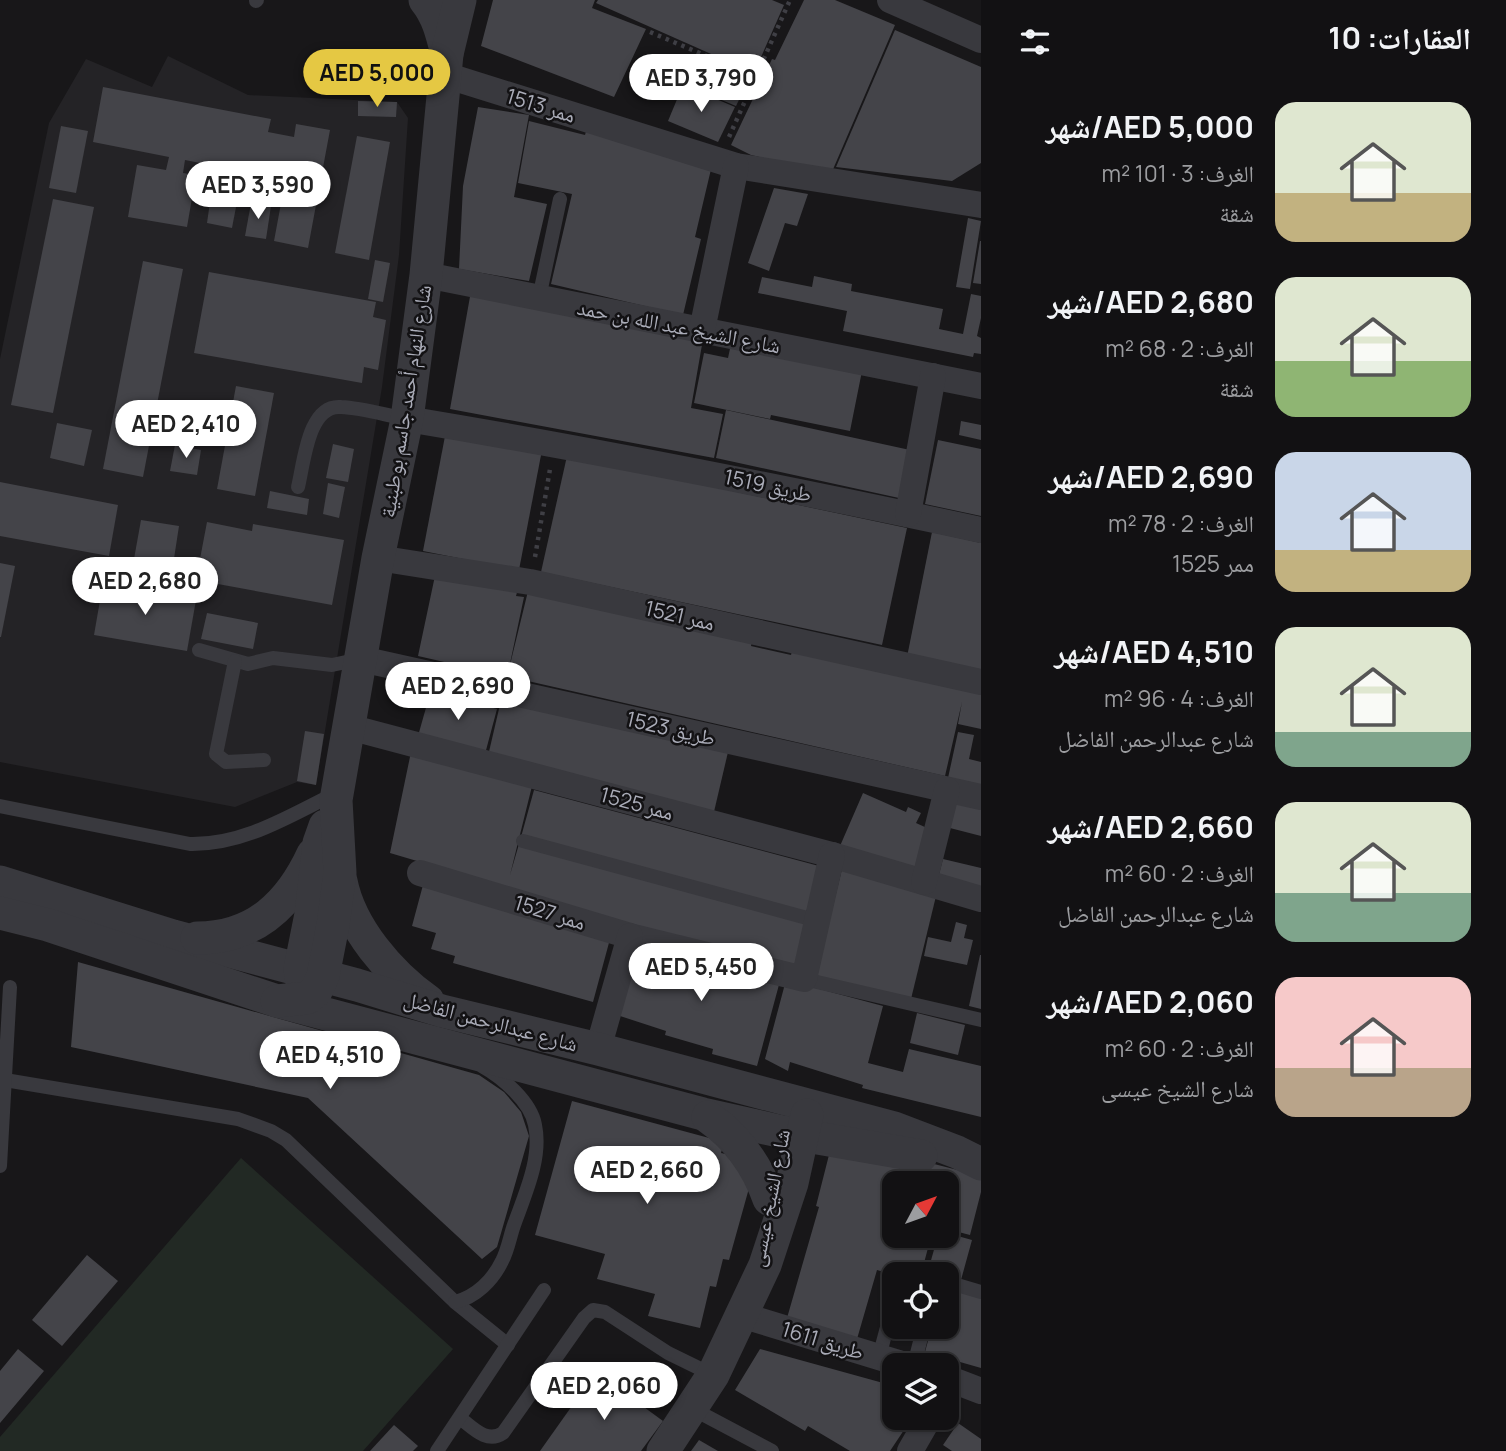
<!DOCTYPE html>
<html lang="ar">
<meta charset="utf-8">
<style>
:root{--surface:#121113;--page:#1b1a1c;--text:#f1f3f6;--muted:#9c9da0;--line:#313133;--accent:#e5c843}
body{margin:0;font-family:Manrope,"Noto Naskh Arabic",sans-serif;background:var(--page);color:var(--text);direction:rtl;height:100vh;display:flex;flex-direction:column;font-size:26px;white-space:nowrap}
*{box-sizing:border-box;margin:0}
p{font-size:23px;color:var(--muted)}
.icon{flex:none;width:38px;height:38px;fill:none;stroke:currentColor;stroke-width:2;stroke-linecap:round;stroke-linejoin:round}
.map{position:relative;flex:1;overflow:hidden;direction:ltr}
.details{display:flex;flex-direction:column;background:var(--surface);width:525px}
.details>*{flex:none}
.needle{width:46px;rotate:49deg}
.controls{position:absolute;left:882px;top:1171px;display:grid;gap:14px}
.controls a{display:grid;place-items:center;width:77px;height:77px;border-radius:14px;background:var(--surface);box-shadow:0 2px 5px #0004,0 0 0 2px var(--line);font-size:35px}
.price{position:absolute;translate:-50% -60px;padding:0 16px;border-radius:24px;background:#fff;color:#222;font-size:23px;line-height:46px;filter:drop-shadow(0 2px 4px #0008)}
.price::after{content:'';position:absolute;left:50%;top:42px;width:21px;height:16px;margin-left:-10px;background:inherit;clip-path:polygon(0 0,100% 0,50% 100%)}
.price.selected{background:var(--accent);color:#111}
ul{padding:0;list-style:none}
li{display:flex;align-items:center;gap:21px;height:175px;padding:0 35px}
li span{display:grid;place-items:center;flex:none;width:196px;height:140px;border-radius:21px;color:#555}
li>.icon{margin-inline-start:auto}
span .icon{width:84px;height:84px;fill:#fffc;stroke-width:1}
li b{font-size:30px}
h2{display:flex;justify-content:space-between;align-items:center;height:84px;padding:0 35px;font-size:30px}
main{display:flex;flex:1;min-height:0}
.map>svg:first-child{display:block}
.built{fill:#242326}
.green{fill:#222924}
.building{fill:#444449}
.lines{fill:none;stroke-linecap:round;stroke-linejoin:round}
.path{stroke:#3f3f45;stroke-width:4.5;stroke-dasharray:3.5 5;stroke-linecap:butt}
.service{stroke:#39393e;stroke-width:14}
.minor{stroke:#39393e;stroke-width:26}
.tertiary{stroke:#39393e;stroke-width:33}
.labels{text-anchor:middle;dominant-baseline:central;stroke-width:5;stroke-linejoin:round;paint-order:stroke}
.street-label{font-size:21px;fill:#aaacb8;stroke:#131214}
</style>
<main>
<section class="details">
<h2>العقارات: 10<svg class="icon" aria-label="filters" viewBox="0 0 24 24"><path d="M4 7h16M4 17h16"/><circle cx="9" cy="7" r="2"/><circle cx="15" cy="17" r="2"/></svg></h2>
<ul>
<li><span style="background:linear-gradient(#dfe7d0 65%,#c2b280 0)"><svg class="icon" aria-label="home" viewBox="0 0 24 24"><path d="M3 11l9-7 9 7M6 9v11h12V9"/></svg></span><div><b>AED 5,000/شهر</b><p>الغرف: 3 · 101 m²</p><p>شقة</p></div></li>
<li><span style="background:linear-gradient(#dfe7d0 60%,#8fb573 0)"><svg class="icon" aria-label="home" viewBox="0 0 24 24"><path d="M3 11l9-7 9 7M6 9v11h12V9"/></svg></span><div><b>AED 2,680/شهر</b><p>الغرف: 2 · 68 m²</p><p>شقة</p></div></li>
<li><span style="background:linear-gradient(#c9d6e8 70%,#c2b280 0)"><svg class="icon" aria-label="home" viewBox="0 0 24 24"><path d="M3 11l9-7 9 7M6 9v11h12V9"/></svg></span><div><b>AED 2,690/شهر</b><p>الغرف: 2 · 78 m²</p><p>ممر 1525</p></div></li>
<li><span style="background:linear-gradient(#dfe7d0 75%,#7fa58c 0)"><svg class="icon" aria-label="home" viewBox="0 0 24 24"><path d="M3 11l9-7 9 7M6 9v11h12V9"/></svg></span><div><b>AED 4,510/شهر</b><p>الغرف: 4 · 96 m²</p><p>شارع عبدالرحمن الفاضل</p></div></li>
<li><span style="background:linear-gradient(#dfe7d0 65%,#7fa58c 0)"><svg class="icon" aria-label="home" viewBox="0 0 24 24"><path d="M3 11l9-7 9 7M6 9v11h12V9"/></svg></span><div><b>AED 2,660/شهر</b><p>الغرف: 2 · 60 m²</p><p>شارع عبدالرحمن الفاضل</p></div></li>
<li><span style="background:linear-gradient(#f6c9c9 65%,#b9a48a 0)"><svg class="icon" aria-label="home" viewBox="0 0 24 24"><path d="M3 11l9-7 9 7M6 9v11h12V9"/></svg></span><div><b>AED 2,060/شهر</b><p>الغرف: 2 · 60 m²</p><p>شارع الشيخ عيسى</p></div></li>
</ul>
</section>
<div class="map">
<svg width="981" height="1451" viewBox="0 0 981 1451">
<rect width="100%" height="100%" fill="#181719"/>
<polygon class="built" points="168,56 248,95 397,102 408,118 399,255 382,387 316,785 297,782 235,807 0,762 0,359 49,123 86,59 152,87"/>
<polygon class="green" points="241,1158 453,1349 363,1451 0,1451 0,1437"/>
<g class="building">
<polygon points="493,0 595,0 592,8 646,29 614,97 481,46"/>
<polygon points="598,0 772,0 784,5 754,73 596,3"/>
<polygon points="804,0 835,0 895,25 831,174 751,155 731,145 772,59 775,60"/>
<polygon points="895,30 981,67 981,163 952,181 836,167"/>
<polygon points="698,57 749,79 736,106 686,85"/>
<polygon points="683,85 735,107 718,142 668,121"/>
<polygon points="103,87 271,119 268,132 294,137 296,124 330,130 308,248 274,241 282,198 257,193 260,175 185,160 183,173 196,175 187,227 128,217 137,165 166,170 169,157 93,142"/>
<polygon points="358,101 397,102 396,117 358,116"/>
<polygon points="478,107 529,115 514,197 547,204 529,281 459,269 463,186"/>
<polygon points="529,121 585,135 587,128 712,165 695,237 701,239 683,315 551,284 572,194 518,183"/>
<polygon points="61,126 88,131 76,193 49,188"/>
<polygon points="357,136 390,142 369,260 335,253"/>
<polygon points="774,188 808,194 797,226 785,223 769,271 748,263"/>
<polygon points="53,199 94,207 53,413 11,405"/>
<polygon points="210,202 236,207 232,228 207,223"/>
<polygon points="251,203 271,206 266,239 245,236"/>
<polygon points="968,218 981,221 970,289 956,287"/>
<polygon points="980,241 981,241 981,284 973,283"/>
<polygon points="375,260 390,263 383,302 368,299"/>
<polygon points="143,261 183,269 143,477 103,469"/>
<polygon points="209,272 376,302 373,317 386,320 378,370 364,367 362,383 194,353"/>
<polygon points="814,276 852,284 851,291 943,309 939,329 963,334 971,294 981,296 981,318 977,336 981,338 981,354 974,353 973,357 843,331 847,311 758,293 762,277 812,287"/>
<polygon points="471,291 703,339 691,408 723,414 714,458 450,409"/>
<polygon points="731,344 862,371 850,431 771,415 770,419 694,403 704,353 728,358"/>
<polygon points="236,386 274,393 255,496 217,489"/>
<polygon points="726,410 910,450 899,498 716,458"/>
<polygon points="961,421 981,425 981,440 959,435"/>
<polygon points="57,423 92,430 84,466 50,458"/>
<polygon points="446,431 542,450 519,570 423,551"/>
<polygon points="938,440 981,449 981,516 925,504"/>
<polygon points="333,444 354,449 348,482 326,478"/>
<polygon points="175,445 201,450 197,475 170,471"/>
<polygon points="567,456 907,528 882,645 541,572"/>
<polygon points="0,482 118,505 109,556 0,536"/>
<polygon points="328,483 345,487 339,518 323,514"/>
<polygon points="270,491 309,499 307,515 267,508"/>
<polygon points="141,520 179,526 173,565 134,559"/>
<polygon points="207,522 252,531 253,524 344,540 332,605 196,580"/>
<polygon points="932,532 981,543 981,672 907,657"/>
<polygon points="0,563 15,566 1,637 0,637"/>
<polygon points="436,571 518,589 516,596 524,597 508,673 529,587 752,641 751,646 791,655 793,647 981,688 981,729 958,724 962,702 945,776 418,656"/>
<polygon points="103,583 196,600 187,651 94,635"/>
<polygon points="207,613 258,623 253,649 201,639"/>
<polygon points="431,690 497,709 485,754 418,736"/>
<polygon points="502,696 728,752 713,816 488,756"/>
<polygon points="305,731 324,734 316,785 297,781"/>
<polygon points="958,732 974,735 969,759 981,762 981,786 948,778"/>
<polygon points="411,752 533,782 510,875 519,844 808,921 796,968 507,891 508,888 390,853"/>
<polygon points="534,790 819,866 806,913 521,837"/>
<polygon points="863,793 906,812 908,807 921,813 916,823 927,828 915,875 840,846"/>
<polygon points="956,802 981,808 981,836 950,828"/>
<polygon points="943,859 981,868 981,889 938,878"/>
<polygon points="842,869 937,892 911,999 816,976"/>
<polygon points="423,885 610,939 593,1002 453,963 455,956 431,949 436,933 412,926"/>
<polygon points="956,922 967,925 964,938 973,940 967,965 924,956 928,937 951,942"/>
<polygon points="639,946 780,981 757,1066 712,1054 713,1049 665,1035 666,1031 617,1015"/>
<polygon points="980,955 981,955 981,1009 969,1006"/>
<polygon points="78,962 479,1075 504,1092 521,1112 529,1136 497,1247 482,1259 308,1098 71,1047"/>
<polygon points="786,980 883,1006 868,1063 903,1072 909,1049 981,1066 981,1117 862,1088 863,1085 790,1062 788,1071 765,1059"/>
<polygon points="917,1013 965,1025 958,1055 910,1043"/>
<polygon points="572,1101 724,1142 721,1153 735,1156 751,1181 729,1260 723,1259 716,1287 710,1286 700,1328 648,1316 655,1294 597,1279 605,1254 535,1235"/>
<polygon points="830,1151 899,1155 981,1176 981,1192 970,1235 947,1229 947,1183 894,1183 894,1236 947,1236 947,1233 972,1240 961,1280 947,1276 947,1274 928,1271 937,1239 931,1237 921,1274 894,1275 877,1270 857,1339 787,1318 819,1207 816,1206"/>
<polygon points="87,1255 118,1281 62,1346 32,1320"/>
<polygon points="947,1287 981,1297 981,1368 925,1352 932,1326 947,1326"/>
<polygon points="18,1349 44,1371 0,1423 0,1371"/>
<polygon points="760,1349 894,1386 894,1418 912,1418 890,1451 850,1451 808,1426 805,1431 735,1390"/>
<polygon points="596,1372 663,1421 641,1451 540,1451"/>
<polygon points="958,1423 981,1439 981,1451 952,1451 943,1445"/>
<polygon points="394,1425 418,1446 413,1451 370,1451"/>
<polygon points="699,1440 718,1451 691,1451"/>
</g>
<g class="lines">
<g class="path">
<polyline points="650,32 756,77"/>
<polyline points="729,137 790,0"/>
<polyline points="535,557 550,469"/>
</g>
<g class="service">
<polyline points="256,1 257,0"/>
<polyline points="539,298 560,199"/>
<path d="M298,487C304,463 308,404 341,407C363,408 385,415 407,419"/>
<polyline points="199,650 248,664 273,658 332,665 360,659"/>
<polyline points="235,661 216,754 226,762 264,760"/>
<path d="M0,806L190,844C244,845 289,816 336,793"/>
<polyline points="523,841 818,921"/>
<polyline points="804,979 981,1020"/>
<polyline points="5,1080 238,1119 271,1131 286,1140 455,1302 508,1345"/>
<polyline points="0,1166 10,987"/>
<polyline points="947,1282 981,1292"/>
<path d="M455,1302C476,1297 493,1280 502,1261C508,1250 510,1236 514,1225C525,1194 542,1158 535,1125C531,1102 502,1077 482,1066"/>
<polyline points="879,1357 893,1305"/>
<polyline points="914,1365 924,1326"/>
<polyline points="691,1408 772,1451"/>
<path d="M460,1418C473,1428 487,1444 503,1433L584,1318L593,1310L605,1312L668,1353L713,1375"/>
<polyline points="437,1451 544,1290"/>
</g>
<g class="minor">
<polyline points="890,0 981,40"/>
<polyline points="445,75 736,166 981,205"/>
<polyline points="426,275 981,386"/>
<polyline points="702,330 736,166"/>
<path d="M407,419C599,451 790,489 981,530"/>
<polyline points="908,514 933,376"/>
<polyline points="378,558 530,582 981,682"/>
<polyline points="361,659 981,797"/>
<polyline points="349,727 832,855 981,899"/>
<polyline points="420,873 630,936 804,979 832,855"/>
<polyline points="924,882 947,790"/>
<polyline points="598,1049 630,936"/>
<polyline points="741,1315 905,1365"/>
<polyline points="947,1378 981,1391"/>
<polyline points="910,1451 929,1418"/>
</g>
<g class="tertiary">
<path d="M425,0C438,16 442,34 447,54"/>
<path d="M341,881C350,928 390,974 428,1001"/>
<polyline points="0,882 173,936 357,985 442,1011 598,1049 894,1128 957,1152 981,1164"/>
<polyline points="0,913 48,925 277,1001 703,1114 783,1132 921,1156"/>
<path d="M197,938C255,938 290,904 313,854"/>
<polyline points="303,989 300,969 311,914 319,843 325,826"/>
<polyline points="277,1001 307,998 316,991 323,976 333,925 340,873 336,800 378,558 407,419 426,275 447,54 460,0"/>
<path d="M708,1117C738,1138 757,1165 769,1199"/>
<polyline points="663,1451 713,1375 765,1265 792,1183 807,1115"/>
</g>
</g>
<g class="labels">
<g class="street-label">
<text transform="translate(541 105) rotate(17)">ممر 1513</text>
<text transform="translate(679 326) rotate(11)">شارع الشيخ عبد الله بن حمد</text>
<text transform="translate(405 401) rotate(-81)">شارع النهام أحمد جاسم بوطبنية</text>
<text transform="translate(768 485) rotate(12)">طريق 1519</text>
<text transform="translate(680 615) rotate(13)">ممر 1521</text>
<text transform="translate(671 728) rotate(13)">طريق 1523</text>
<text transform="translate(637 803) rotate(15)">ممر 1525</text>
<text transform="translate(550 912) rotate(17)">ممر 1527</text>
<text transform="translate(491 1021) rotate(15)">شارع عبدالرحمن الفاضل</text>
<text transform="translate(769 1198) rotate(-79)">شارع الشيخ عيسى</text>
<text transform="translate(823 1340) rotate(17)">طريق 1611</text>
</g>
</g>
</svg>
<div class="controls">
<a><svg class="needle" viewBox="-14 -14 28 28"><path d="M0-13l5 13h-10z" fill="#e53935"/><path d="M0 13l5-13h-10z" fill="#9c9da0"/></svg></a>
<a><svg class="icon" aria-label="locate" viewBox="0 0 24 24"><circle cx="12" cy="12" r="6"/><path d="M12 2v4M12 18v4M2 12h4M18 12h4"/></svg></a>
<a><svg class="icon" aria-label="layers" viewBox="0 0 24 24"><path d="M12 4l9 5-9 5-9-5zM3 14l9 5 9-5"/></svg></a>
</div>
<b class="price selected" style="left:377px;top:109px">AED 5,000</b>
<b class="price" style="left:701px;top:114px">AED 3,790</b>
<b class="price" style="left:258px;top:221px">AED 3,590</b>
<b class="price" style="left:186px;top:460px">AED 2,410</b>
<b class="price" style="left:145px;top:617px">AED 2,680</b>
<b class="price" style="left:458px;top:722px">AED 2,690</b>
<b class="price" style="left:701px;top:1003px">AED 5,450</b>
<b class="price" style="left:330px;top:1091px">AED 4,510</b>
<b class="price" style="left:647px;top:1206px">AED 2,660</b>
<b class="price" style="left:604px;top:1422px">AED 2,060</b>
</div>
</main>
